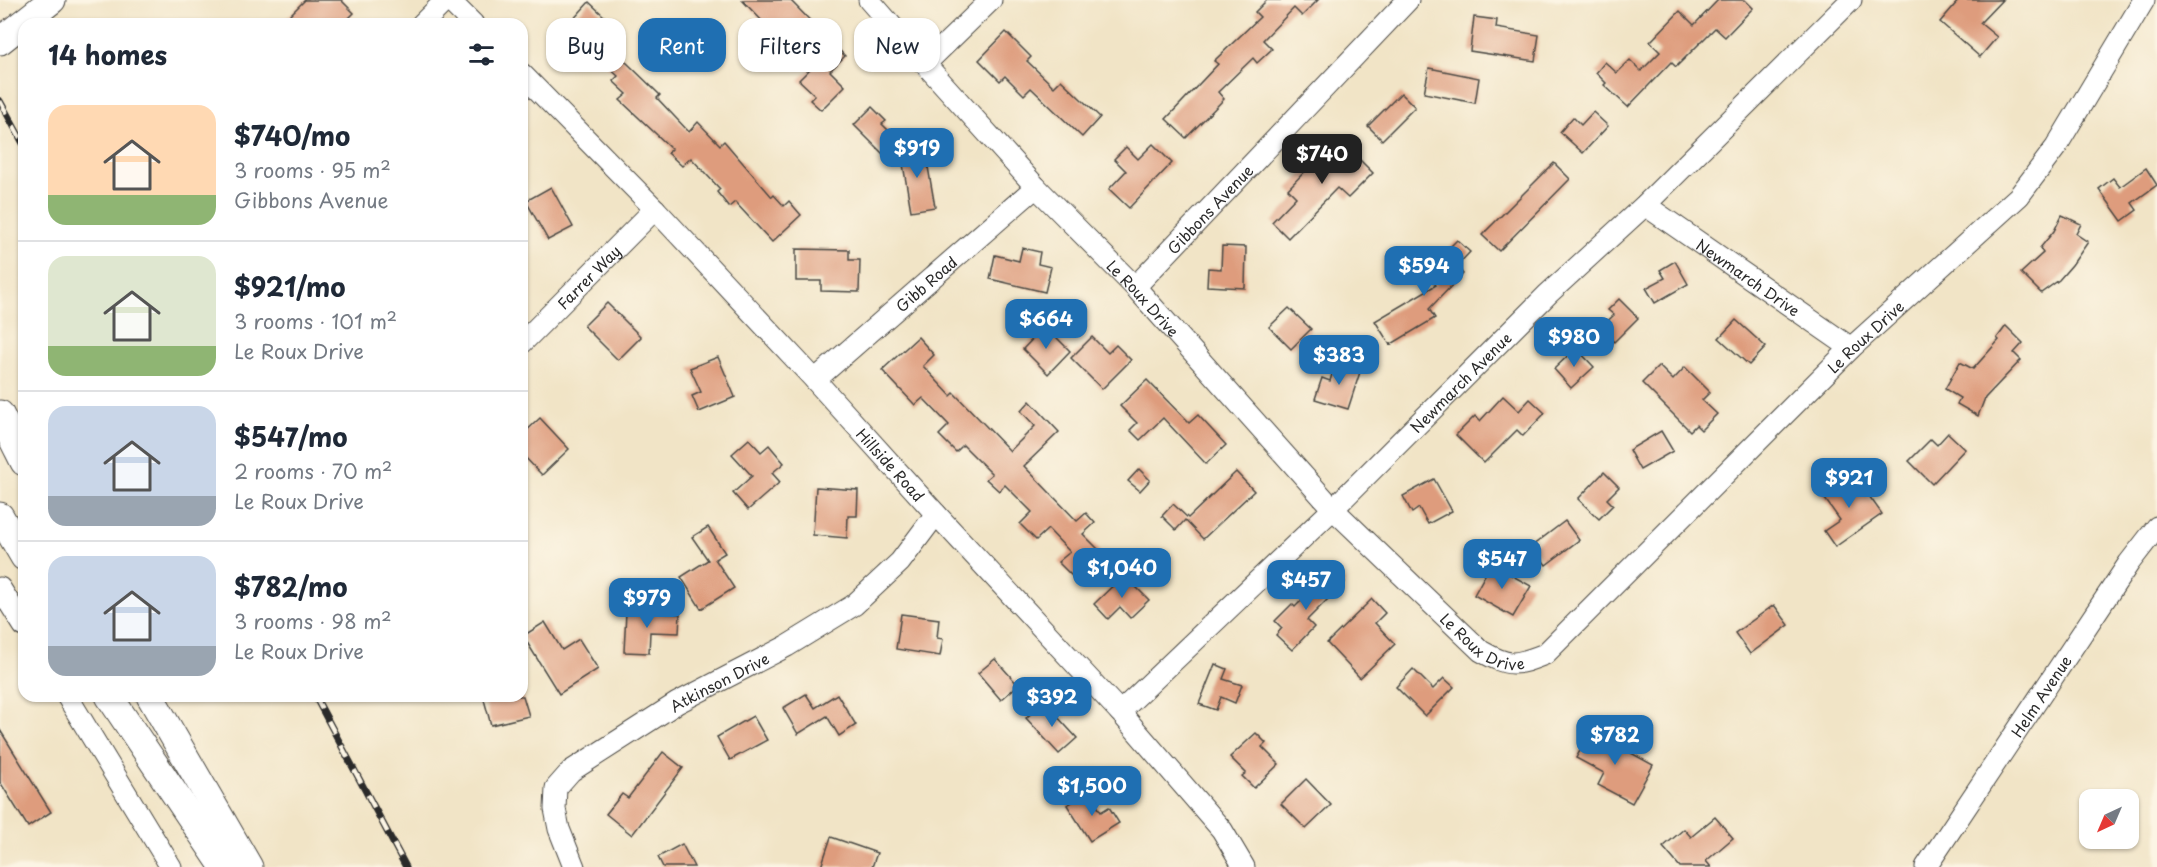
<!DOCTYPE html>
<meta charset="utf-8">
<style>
:root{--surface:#fff;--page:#f2f2f3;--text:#1f2937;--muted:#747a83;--line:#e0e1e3;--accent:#1f6fb2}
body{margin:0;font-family:"Playpen Sans",sans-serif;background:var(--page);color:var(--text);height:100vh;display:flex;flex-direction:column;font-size:22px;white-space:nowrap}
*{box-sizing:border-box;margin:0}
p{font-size:20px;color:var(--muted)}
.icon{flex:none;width:33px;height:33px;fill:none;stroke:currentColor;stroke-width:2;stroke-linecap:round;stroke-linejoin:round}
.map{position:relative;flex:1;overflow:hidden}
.drawer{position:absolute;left:18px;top:18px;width:510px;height:684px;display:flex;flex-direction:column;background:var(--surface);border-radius:18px;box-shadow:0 2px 4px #0004}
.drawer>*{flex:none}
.banner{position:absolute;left:546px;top:18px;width:570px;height:54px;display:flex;gap:12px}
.needle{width:39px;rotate:224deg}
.controls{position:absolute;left:2079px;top:789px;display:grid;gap:12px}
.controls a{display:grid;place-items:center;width:60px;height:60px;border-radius:12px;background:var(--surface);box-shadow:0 2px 4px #0004;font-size:30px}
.price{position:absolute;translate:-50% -51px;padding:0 14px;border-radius:12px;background:var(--accent);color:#fff;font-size:20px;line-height:39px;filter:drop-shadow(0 2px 3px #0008)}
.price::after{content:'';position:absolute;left:50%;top:36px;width:18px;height:14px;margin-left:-9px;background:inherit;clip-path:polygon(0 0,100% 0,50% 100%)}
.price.current{background:#222;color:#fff}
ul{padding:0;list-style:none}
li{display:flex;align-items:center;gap:18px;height:150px;padding:0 30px}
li+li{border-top:2px solid var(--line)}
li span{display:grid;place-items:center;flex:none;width:168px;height:120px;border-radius:18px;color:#555}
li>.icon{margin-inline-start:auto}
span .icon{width:72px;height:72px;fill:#fffc;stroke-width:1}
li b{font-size:26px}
h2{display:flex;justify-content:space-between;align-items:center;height:72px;padding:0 30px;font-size:26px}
.chip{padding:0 21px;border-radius:18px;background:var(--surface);box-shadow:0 2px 4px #0004;font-size:21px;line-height:54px}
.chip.current{background:var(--accent);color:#fff}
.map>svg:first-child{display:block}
.building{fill:#de9c7d}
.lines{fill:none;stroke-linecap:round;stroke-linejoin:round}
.minor-casing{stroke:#494742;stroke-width:23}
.major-casing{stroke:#494742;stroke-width:29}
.minor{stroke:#fff;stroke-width:21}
.major{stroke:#fff;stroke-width:27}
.rail-casing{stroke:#2b2b2b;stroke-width:7}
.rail{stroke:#fcf5e5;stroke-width:4.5;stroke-dasharray:14;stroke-linecap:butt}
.labels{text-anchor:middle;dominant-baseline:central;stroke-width:6;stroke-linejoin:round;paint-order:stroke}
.street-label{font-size:15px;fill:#2b2b2b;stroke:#fcf5e5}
</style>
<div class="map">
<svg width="2157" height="867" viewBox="0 0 2157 867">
<rect width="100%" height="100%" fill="#fcf5e5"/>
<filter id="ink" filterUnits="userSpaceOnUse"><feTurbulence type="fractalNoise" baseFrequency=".0167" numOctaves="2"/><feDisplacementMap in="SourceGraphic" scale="12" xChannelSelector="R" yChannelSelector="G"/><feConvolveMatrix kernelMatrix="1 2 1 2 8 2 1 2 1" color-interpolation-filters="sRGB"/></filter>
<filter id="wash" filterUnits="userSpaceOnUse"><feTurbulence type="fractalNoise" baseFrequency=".008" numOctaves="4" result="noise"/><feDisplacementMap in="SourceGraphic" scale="24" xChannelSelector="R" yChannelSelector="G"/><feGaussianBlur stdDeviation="1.35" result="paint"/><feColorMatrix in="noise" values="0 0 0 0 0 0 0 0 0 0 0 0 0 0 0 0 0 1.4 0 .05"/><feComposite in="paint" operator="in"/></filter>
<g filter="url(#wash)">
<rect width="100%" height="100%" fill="#f1e4c6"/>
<g id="blocks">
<g class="building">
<polygon points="305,0 341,0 354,13 343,24 281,24"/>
<polygon points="742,0 790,0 845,56 830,71 845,86 821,110 810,100 815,95 799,80 811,68 782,40 764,58 750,44 768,27"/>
<polygon points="1267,0 1318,0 1302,16 1294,8 1263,40 1272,49 1257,63 1253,58 1218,92 1224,99 1186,138 1166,119 1218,64 1214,61 1260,17 1255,12"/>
<polygon points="1718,0 1745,0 1753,8 1725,37 1715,28 1676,67 1671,62 1628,107 1604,85 1606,83 1596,73 1605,62 1617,73 1630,60 1641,71 1660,52 1650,42 1680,11 1694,25"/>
<polygon points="1959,0 2002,0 1980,23 1997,37 1980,57 1940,22"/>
<polygon points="589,2 605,17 593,30 660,95 657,98 689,132 698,122 720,145 724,141 772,197 774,195 784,206 789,201 801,215 772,242 735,202 729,207 717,192 720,189 691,158 682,166 668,153 672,149 620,100 627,94 613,81 618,76 582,43 576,49 560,34"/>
<polygon points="1474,17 1497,20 1496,28 1539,35 1535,61 1470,51"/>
<polygon points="1006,32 1031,57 1027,61 1054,87 1061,80 1100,117 1082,137 1031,88 1024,95 1005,76 1000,81 979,60"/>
<polygon points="1429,68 1479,78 1475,103 1424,93"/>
<polygon points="1401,93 1415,107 1382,140 1368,126"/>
<polygon points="872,107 886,121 882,124 898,140 883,154 854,125"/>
<polygon points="1593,112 1608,126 1583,153 1560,132 1573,117 1581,125"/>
<polygon points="899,141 911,153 925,150 935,207 911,211"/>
<polygon points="1343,143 1373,173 1348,198 1337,188 1288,238 1272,222 1296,197 1288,189 1313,163 1307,157 1317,146 1328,157"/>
<polygon points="1153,144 1172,163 1129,208 1109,189 1126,171 1114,159 1126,147 1138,159"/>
<polygon points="1554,163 1570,179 1499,251 1482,235"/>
<polygon points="2146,168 2157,185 2132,203 2137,210 2122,221 2099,189 2113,178 2120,187"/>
<polygon points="551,187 573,227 548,240 526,201"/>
<polygon points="2062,215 2081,224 2076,234 2088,242 2072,265 2059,280 2041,293 2021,273 2043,253 2040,248 2054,231"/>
<polygon points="1457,240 1470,252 1452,271 1455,273 1460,270 1463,274 1429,309 1435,318 1390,345 1375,321 1436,285 1424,273"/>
<polygon points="1222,246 1246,247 1245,288 1207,286 1208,268 1221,269"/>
<polygon points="1022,248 1040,252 1038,264 1051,267 1045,292 990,279 995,255 1019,261"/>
<polygon points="796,249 849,250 849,260 860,260 859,292 821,291 821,281 796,281"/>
<polygon points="1675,261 1688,284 1655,303 1646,288 1665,278 1660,270"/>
<polygon points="1619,299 1638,318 1614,342 1600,328 1614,315 1608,310"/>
<polygon points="607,303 641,337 618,360 584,326"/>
<polygon points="1289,308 1311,329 1291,349 1269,327"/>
<polygon points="1736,320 1766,347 1749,365 1719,338"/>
<polygon points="1045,326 1070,351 1048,374 1023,349"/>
<polygon points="2006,326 2023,343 2014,353 2021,360 1985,398 1978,416 1957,404 1960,398 1945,389 1960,362 1973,369 1999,340 1997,338"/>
<polygon points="918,337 934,355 923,366 951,396 954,393 1010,451 1035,426 1021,411 1030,401 1059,432 1024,466 1077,521 1086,513 1095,523 1083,534 1100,551 1073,577 1058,562 1070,552 1048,529 1036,540 1020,524 1032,512 1005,485 999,491 986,479 992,474 963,445 956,452 939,435 949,425 923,398 915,405 882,370"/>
<polygon points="1092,337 1108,353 1116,345 1131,360 1102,389 1071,358"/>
<polygon points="1576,348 1594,367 1571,388 1554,369"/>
<polygon points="718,357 735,397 699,412 692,396 701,392 690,368"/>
<polygon points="1336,361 1361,369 1348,409 1315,399 1322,378 1330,381"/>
<polygon points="1659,366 1673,380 1685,367 1710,392 1702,400 1717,414 1701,430 1696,425 1690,431 1642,383"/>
<polygon points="1147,380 1189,423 1198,415 1226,445 1206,464 1163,418 1140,440 1130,430 1137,423 1120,406"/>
<polygon points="1503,396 1519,411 1530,399 1545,413 1523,436 1517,430 1484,463 1456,435 1475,416 1480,421"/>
<polygon points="540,418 569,449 542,475 522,454 522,435"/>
<polygon points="1661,431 1673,451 1640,470 1629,450"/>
<polygon points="1948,433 1965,449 1932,484 1909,461 1931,439 1937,445"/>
<polygon points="749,439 761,452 769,445 784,463 772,473 780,482 748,510 733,493 752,476 732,454"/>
<polygon points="1139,469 1150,480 1140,491 1128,481"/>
<polygon points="1236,472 1254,491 1203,539 1185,520 1176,530 1162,516 1173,504 1188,518"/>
<polygon points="1604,472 1619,487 1607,499 1613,505 1599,519 1578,499"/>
<polygon points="1846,472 1858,489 1862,486 1882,514 1835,547 1824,531 1840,520 1820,492"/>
<polygon points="1434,479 1452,511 1428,524 1419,508 1412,513 1403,496"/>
<polygon points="816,487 858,490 857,516 848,516 847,538 813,535"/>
<polygon points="1565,521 1579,540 1546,565 1532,546"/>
<polygon points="708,527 725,553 715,559 734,588 701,609 681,577 708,560 692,537"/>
<polygon points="1491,564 1531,586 1513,617 1474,595"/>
<polygon points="1332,570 1345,582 1307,620 1314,627 1292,650 1276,635 1282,628 1275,621 1292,604 1295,607"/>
<polygon points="1124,575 1149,600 1130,618 1120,607 1108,619 1094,604"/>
<polygon points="1372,599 1385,613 1375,623 1395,644 1360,678 1327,643"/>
<polygon points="1774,605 1789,625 1750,654 1735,633"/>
<polygon points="626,612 680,614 679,633 650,632 649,653 624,652"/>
<polygon points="901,614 939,619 937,638 943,639 940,656 896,649"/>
<polygon points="545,622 562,650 579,639 598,669 559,694 523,636"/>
<polygon points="995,659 1018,685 1001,700 978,673"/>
<polygon points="1215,664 1227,669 1223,679 1242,685 1235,703 1221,697 1216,710 1199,704"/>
<polygon points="1413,669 1433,689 1444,678 1454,687 1425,716 1396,687"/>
<polygon points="806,694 815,708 837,694 856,725 839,736 827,716 798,734 783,708"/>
<polygon points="483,696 523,696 529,716 491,725"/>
<polygon points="1044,702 1077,738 1059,754 1026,718"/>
<polygon points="753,716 767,740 730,760 717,737"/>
<polygon points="0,730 51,812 28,827 0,782"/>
<polygon points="1591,731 1653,765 1632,803 1598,785 1604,773 1576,758"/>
<polygon points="1256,733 1266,743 1262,747 1279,764 1254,788 1242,776 1246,773 1230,757"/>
<polygon points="663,752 683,768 632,835 606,814 622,794 628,798"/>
<polygon points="1306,779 1331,805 1306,829 1281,804"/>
<polygon points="1088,792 1101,812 1109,807 1119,823 1090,841 1067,805"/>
<polygon points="1715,817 1733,838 1706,861 1711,867 1680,867 1663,847 1684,829 1691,837"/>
<polygon points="831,837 877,853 872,867 821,867"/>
<polygon points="682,844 694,867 663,867 658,857"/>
</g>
</g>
</g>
<g filter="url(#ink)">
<use href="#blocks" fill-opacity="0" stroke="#494742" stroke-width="1.5"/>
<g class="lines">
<g class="minor-casing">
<g id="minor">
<polyline points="449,0 473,24"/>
<path id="s1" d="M869,0L925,64L1036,187L1135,287L1333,509L1481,651C1509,667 1515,666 1545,654L1851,348L2019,196L2056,147L2144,0"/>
<polyline points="422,24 446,0"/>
<polyline points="925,64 991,0"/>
<path id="s2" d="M522,74L655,209L815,380L936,514L1120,712L1222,830L1244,867"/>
<path id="s3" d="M1645,205L1851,348"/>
<path id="s4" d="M1135,287L1408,0"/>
<path id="s5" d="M522,343L655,209"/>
<path id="s6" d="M815,380L1036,187"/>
<polyline points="0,588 24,626"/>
<polyline points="67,696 171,867"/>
<path id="s7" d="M1120,712L1333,509L1548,294L1645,205L1851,0"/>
<path id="s8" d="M574,867L559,829L555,809L556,788L571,771L677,703L787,646L854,605L900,562L936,514"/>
<path id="s9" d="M1926,867L2129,563L2157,527"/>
</g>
</g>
<g class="major-casing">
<g id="major">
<polyline points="0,41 52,0"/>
<polyline points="0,414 24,462"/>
<polyline points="0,516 24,557"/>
<polyline points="109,696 224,867"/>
<polyline points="150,696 249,867"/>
</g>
</g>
<use href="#minor" class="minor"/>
<use href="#major" class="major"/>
<g class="rail-casing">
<g id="rail">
<polyline points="0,101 24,145"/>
<polyline points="315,696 406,867"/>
</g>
</g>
<use href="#rail" class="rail"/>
</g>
</g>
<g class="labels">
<g class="street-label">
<text stroke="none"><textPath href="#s4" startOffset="108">Gibbons Avenue</textPath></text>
<text stroke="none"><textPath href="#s5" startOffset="94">Farrer Way</textPath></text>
<text stroke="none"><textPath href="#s3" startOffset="126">Newmarch Drive</textPath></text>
<text stroke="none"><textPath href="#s6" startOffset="147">Gibb Road</textPath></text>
<text stroke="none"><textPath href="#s1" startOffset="405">Le Roux Drive</textPath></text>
<text stroke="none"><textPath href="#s1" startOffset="1413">Le Roux Drive</textPath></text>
<text stroke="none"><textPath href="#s7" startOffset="474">Newmarch Avenue</textPath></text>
<text stroke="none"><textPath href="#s2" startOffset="537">Hillside Road</textPath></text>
<text stroke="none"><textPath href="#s1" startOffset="891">Le Roux Drive</textPath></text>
<text stroke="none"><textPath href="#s8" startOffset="278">Atkinson Drive</textPath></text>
<text stroke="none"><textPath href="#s9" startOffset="206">Helm Avenue</textPath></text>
</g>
</g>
</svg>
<div class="controls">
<a><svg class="needle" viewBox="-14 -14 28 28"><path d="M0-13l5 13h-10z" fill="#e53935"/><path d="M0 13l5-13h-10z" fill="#747a83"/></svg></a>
</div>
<b class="price" style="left:917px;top:179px">$919</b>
<b class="price current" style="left:1322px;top:185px">$740</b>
<b class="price" style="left:1424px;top:297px">$594</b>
<b class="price" style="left:1046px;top:350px">$664</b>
<b class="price" style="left:1574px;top:368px">$980</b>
<b class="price" style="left:1339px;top:386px">$383</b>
<b class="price" style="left:1849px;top:509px">$921</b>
<b class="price" style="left:1502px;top:590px">$547</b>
<b class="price" style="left:1122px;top:599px">$1,040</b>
<b class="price" style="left:1306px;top:611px">$457</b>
<b class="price" style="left:647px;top:629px">$979</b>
<b class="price" style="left:1052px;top:728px">$392</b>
<b class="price" style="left:1615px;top:766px">$782</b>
<b class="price" style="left:1092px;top:817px">$1,500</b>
<div class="banner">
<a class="chip">Buy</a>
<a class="chip current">Rent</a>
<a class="chip">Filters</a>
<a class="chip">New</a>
</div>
<section class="drawer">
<h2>14 homes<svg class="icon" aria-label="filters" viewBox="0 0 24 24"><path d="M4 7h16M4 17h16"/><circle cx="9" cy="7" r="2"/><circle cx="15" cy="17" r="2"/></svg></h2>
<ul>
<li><span style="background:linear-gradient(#ffd9b3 75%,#8fb573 0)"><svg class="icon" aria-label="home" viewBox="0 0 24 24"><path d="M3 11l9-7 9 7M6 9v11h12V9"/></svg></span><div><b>$740/mo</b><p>3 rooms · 95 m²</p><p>Gibbons Avenue</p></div></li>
<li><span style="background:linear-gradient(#dfe7d0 75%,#8fb573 0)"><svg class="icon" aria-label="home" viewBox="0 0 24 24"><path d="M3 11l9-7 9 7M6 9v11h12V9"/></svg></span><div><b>$921/mo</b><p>3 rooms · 101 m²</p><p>Le Roux Drive</p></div></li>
<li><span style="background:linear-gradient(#c9d6e8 75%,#9aa5b1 0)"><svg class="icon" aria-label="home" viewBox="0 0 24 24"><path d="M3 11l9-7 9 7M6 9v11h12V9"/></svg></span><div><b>$547/mo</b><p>2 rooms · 70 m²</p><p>Le Roux Drive</p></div></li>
<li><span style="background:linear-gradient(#c9d6e8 75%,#9aa5b1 0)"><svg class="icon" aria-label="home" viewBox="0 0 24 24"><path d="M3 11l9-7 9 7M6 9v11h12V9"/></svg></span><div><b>$782/mo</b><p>3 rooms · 98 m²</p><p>Le Roux Drive</p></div></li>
</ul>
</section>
</div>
